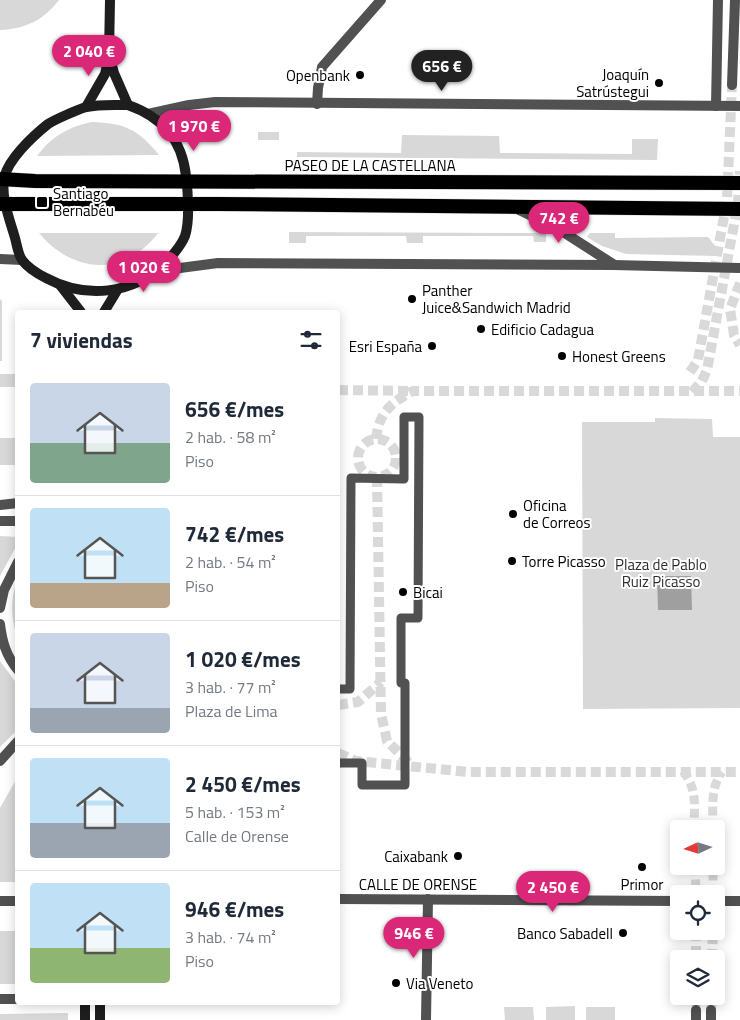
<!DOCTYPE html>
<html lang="es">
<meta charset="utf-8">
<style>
:root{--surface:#fff;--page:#f2f2f3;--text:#1f2937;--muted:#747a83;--line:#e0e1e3;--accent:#db2777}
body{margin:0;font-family:"Titillium Web",sans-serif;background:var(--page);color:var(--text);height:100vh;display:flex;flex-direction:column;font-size:19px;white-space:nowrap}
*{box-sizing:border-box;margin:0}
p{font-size:16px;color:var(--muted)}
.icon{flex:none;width:28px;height:28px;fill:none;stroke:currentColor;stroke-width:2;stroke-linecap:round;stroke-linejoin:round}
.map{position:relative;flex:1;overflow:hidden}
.panel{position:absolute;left:15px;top:310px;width:325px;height:695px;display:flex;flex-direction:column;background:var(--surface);border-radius:5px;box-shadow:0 2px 12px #0003}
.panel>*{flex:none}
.needle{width:32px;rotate:266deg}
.controls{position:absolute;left:670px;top:820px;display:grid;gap:10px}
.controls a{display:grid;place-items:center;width:55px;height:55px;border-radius:5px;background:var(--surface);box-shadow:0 2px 12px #0003;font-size:25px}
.price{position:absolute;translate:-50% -42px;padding:0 11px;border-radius:18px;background:var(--accent);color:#fff;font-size:16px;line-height:32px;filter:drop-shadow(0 1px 2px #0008)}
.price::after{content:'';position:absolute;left:50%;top:30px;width:15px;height:11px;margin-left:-8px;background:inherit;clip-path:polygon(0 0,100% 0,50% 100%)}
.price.selected{background:#222;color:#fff}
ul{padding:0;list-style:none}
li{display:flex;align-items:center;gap:15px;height:125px;padding:0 15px}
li+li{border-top:1px solid var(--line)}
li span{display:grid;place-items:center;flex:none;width:140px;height:100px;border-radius:5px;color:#555}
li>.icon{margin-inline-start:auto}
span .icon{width:60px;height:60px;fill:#fffc;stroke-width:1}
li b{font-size:21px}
h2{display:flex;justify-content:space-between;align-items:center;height:60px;padding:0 15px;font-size:21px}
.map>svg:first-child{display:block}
.green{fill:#d8d8d8}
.water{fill:#9f9f9f}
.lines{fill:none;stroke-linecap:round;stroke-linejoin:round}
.pedestrian-tunnel{stroke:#d9d9d9;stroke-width:9;stroke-dasharray:9 4.5;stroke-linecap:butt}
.minor-tunnel{stroke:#d9d9d9;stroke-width:10;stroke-dasharray:10 5;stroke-linecap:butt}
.trunk-casing{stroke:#dbdbdb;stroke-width:15}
.pedestrian{stroke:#515151;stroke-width:9}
.minor{stroke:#515151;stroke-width:10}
.tertiary{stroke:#515151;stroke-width:10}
.secondary{stroke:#1e1e1e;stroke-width:10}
.trunk{stroke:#000;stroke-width:14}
.poi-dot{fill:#000;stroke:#fff;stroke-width:2}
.labels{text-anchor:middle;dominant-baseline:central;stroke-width:4;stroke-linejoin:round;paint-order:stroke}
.poi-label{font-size:15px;fill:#000;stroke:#fff;text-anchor:start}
.street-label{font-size:15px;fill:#000;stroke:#fff}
.park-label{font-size:15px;fill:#2f2f2f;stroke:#fff}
</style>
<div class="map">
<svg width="740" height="1020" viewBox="0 0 740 1020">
<rect width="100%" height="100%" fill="#fff"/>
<g class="green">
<path d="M0,0H59C44,20 25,29 0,30Z"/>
<path d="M92,122C124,123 138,129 159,155L37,156C52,136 68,127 92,122Z"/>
<rect x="258" y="132" width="21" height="8"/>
<polygon points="402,135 499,136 500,153 632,154 632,139 658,139 657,160 297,157 297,152 401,153"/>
<polygon points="289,232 534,233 546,233 546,242 534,242 533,236 423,236 423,243 407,243 406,236 306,236 306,243 289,243"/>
<path d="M39,233H158C125,277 73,274 39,233Z"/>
<polygon points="590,233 615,233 615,238 708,237 716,247 716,256 626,254 602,246 587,237"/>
<polygon points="0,299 2,301 2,361 0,361"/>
<rect x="0" y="374" width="17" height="13"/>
<polygon points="655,418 712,419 713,437 740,437 740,708 583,709 582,422 655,422"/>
<rect x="0" y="438" width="17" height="27"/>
<polygon points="0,536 17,537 18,543 0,576"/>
<path d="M17,581L18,637H17C11,618 10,600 17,581Z"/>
<polygon points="0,661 17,684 17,730 0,747"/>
<polygon points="17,778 17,882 0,882 0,808"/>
<rect x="0" y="931" width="17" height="53"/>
<polygon points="575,1006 575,1020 546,1020 546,1007"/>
<polygon points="504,1007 533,1007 534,1020 505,1020"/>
<rect x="586" y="1007" width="29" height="13"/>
<polygon points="68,1013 68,1020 0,1020 0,1014"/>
</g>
<polygon class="water" points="657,576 691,576 692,610 658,610"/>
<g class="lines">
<g class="pedestrian-tunnel">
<path d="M683,771C698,790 694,806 694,829"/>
<path d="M713,829C713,809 710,788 722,772"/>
<polyline points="695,866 696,894"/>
<polyline points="713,894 713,866"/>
</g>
<g class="minor-tunnel">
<polyline points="740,283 730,309 734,335 740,345"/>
<polyline points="690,372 698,360 727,200 732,85"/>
<polyline points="338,390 412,391"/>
<polyline points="692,392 702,381 707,370 738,203 740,171"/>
<path d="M376,439C379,413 390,403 413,391H740"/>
<circle cx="377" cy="458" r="19"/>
<polyline points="377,477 381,714 387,741 410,764"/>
<polyline points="338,705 358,702 381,682"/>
<polyline points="338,753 356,761 468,772 740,772"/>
<polyline points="696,931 696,959"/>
<polyline points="712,959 713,931"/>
<polyline points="696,996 696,1010"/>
<polyline points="711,1010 712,996"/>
</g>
<g class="trunk-casing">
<g id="trunk">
<polyline points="0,179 35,181 740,183"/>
<polyline points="0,204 217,204 740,209"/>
</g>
</g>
<polyline class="pedestrian" points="338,689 350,689 351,478 404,479 404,417 419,417 418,618 401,618 401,683 405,683 405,785 362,785 362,763 338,763"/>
<g class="minor">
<polyline points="317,104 318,88 322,67 381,0"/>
<polyline points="716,106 718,0"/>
<polyline points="148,114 189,105 215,102 740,106"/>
<polyline points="517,209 557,228 613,264"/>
<polyline points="0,259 22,260"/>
<polyline points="157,271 218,263 613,265 740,268"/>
<polyline points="0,505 18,503"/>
<polyline points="0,608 4,590 18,562"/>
<path d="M0,624C2,641 6,656 18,670"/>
<polyline points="0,761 18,741"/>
<polyline points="0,999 18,999"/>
<polyline points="426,1020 428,899"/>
<polyline points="696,1020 696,1010"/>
<polyline points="711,1020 711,1010"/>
</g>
<g class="tertiary">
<polyline points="732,85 735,0"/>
<polyline points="0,521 18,521"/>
<polyline points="338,899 679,901"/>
<polyline points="0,901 18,901"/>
<polyline points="716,901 740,901"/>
</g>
<g class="secondary">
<polyline points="110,0 109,54 114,73 128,105"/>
<path d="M128,105C162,117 182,139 186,176C188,192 190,221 185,236C181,246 172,256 165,263C133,295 85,299 46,278C38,274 28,268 22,260C18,254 17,245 15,238C10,220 1,199 4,179C7,160 33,136 48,124C56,119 77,110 86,107C100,104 114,105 128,105Z"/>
<polyline points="86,107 105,74 109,57"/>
<polyline points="60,285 81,312"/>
<polyline points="104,312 118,289"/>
<polyline points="85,1002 85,1020"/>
<polyline points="100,1020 100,1002"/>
</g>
<use href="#trunk" class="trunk"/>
</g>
<g class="poi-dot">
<circle cx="360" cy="75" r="5"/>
<circle cx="659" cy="83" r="5"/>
<rect x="36" y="196" width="12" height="12" rx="2.5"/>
<circle cx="412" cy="299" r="5"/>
<circle cx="481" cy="329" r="5"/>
<circle cx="432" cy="346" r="5"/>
<circle cx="562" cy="356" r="5"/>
<circle cx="513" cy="514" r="5"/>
<circle cx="512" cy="561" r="5"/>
<circle cx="403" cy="592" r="5"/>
<circle cx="458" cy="856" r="5"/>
<circle cx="642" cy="867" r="5"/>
<circle cx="623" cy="933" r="5"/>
<circle cx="396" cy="983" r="5"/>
</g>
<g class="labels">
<g class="poi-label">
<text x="649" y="74" text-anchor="end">Joaquín<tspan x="649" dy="17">Satrústegui</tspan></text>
<text x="350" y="75" text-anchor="end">Openbank</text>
<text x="53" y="193">Santiago<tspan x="53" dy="17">Bernabéu</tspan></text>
<text x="422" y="290">Panther<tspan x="422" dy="17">Juice&amp;Sandwich Madrid</tspan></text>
<text x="491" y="329">Edificio Cadagua</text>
<text x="422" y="346" text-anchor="end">Esri España</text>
<text x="572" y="356">Honest Greens</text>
<text x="523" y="505">Oficina<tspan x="523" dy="17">de Correos</tspan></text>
<text x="522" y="561">Torre Picasso</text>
<text x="413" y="592">Bicai</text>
<text x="448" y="856" text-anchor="end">Caixabank</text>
<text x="642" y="884" text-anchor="middle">Primor</text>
<text x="613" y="933" text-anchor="end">Banco Sabadell</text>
<text x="406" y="983">Via Veneto</text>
</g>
<g class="street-label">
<text x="370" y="165">PASEO DE LA CASTELLANA</text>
<text x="418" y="884">CALLE DE ORENSE</text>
</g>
<g class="park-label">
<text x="661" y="564">Plaza de Pablo<tspan x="661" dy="17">Ruiz Picasso</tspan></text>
</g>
</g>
</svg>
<div class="controls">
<a><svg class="needle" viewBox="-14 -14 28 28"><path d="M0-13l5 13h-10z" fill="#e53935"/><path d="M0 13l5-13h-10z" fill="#747a83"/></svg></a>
<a><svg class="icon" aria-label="locate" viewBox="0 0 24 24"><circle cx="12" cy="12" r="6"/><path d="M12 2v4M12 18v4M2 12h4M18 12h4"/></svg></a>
<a><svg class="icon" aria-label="layers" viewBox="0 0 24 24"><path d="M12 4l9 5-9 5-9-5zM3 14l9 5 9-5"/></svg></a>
</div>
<b class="price" style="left:89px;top:77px">2 040 €</b>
<b class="price selected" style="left:442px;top:92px">656 €</b>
<b class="price" style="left:194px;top:152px">1 970 €</b>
<b class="price" style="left:559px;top:244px">742 €</b>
<b class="price" style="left:144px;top:293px">1 020 €</b>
<b class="price" style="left:553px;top:913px">2 450 €</b>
<b class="price" style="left:414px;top:959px">946 €</b>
<section class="panel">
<h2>7 viviendas<svg class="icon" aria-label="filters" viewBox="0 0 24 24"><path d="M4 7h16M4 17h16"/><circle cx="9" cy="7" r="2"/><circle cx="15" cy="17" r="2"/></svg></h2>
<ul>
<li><span style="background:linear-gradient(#c9d6e8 60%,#7fa58c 0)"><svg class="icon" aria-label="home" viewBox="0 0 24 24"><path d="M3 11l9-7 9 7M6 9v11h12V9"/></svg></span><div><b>656 €/mes</b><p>2 hab. · 58 m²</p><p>Piso</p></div></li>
<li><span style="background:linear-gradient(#bfe0f5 75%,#b9a48a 0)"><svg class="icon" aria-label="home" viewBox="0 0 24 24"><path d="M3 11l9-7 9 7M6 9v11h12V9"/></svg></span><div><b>742 €/mes</b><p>2 hab. · 54 m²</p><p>Piso</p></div></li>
<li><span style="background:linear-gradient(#c9d6e8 75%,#9aa5b1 0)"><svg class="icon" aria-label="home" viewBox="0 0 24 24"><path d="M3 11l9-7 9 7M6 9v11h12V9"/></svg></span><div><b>1 020 €/mes</b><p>3 hab. · 77 m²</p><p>Plaza de Lima</p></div></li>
<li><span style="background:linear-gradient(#bfe0f5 65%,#9aa5b1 0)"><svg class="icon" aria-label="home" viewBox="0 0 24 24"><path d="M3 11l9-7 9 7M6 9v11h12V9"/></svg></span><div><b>2 450 €/mes</b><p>5 hab. · 153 m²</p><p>Calle de Orense</p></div></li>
<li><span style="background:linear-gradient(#bfe0f5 65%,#8fb573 0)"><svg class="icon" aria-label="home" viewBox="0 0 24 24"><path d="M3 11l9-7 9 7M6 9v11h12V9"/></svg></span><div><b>946 €/mes</b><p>3 hab. · 74 m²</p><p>Piso</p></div></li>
</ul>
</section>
</div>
